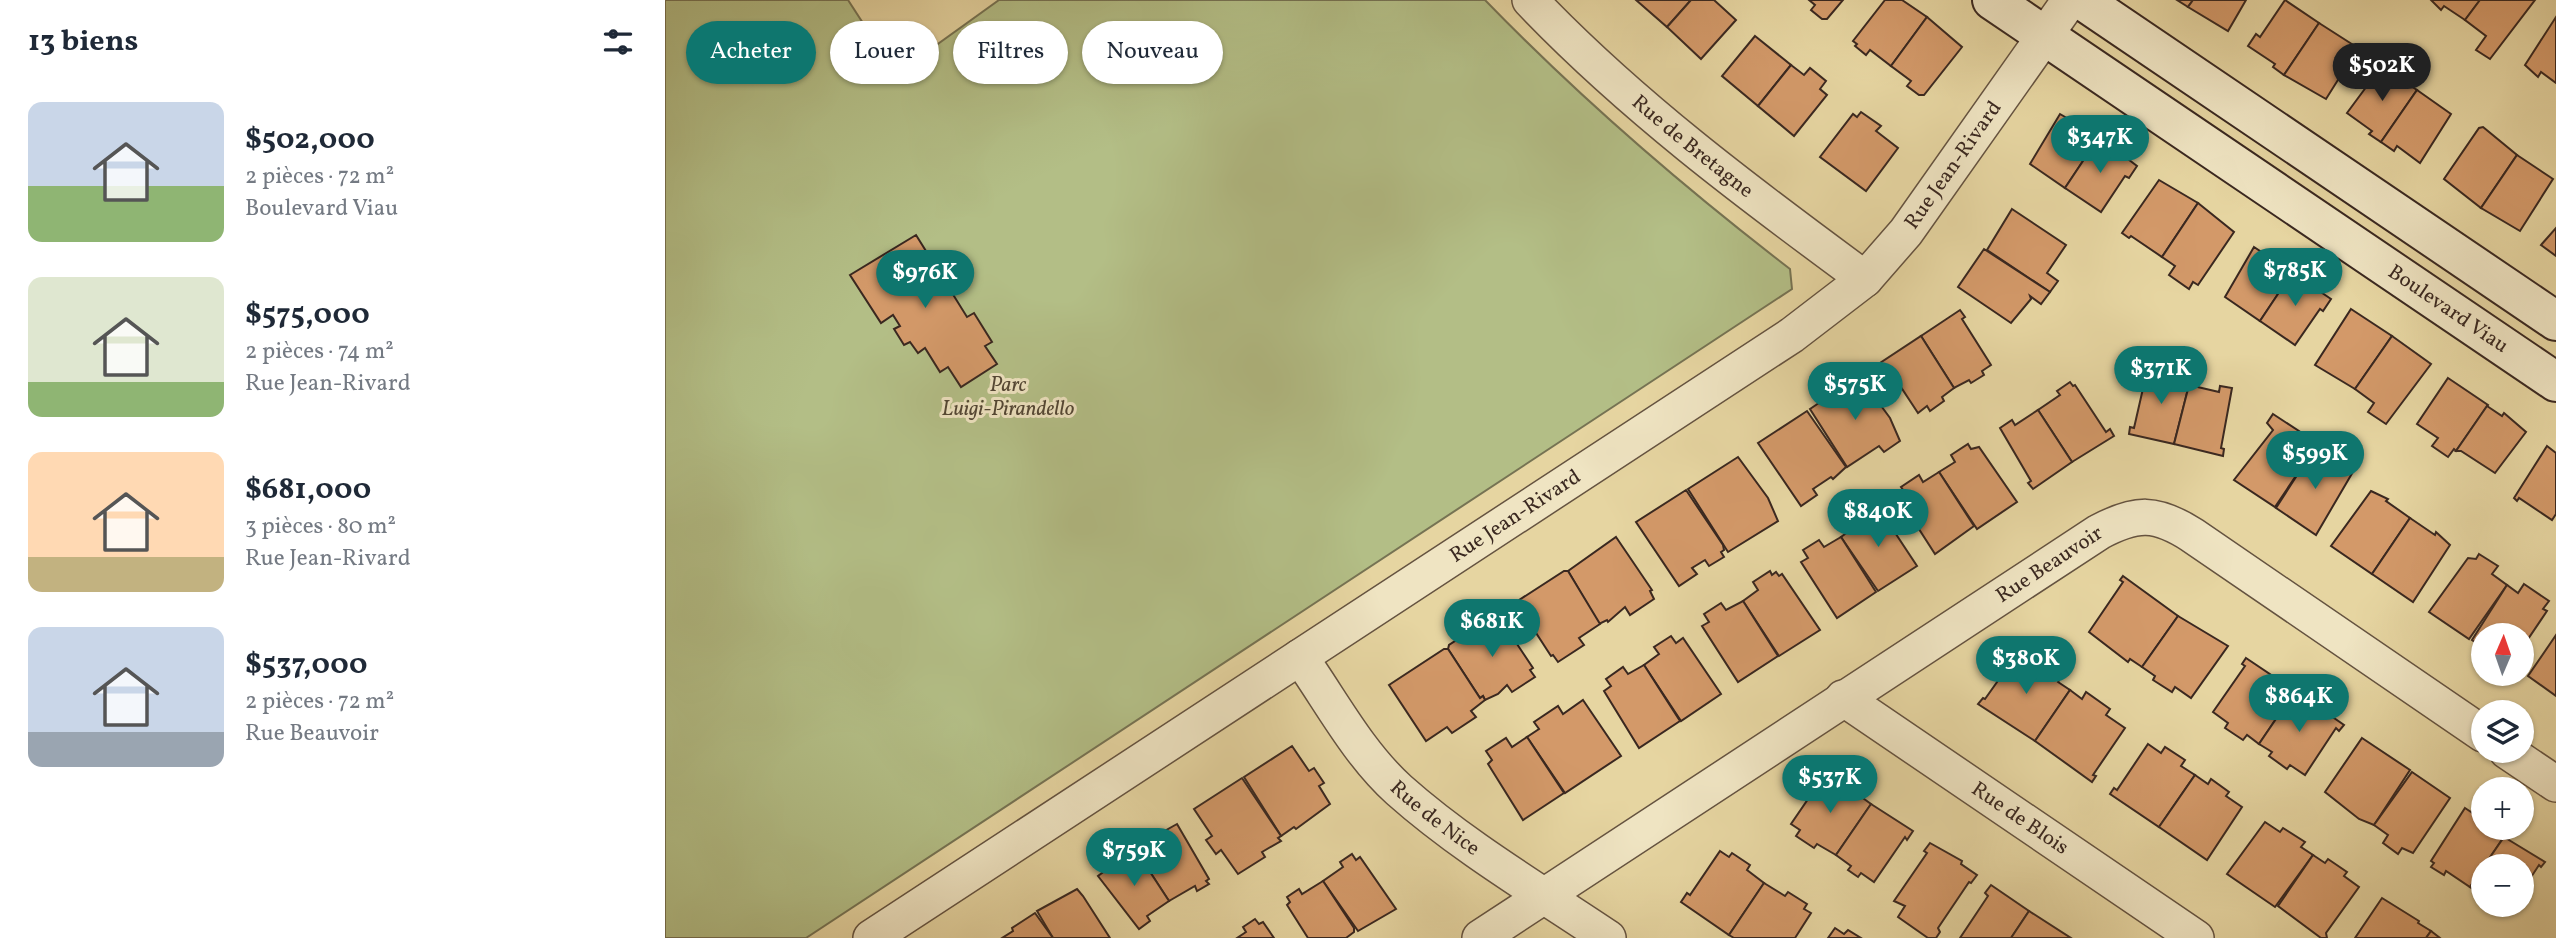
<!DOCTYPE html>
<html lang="fr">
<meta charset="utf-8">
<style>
:root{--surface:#fff;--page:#f2f2f3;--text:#1f2937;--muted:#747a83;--accent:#0f766e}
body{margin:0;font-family:Vollkorn,serif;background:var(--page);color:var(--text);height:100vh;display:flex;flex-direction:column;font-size:26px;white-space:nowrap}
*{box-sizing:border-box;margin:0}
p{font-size:23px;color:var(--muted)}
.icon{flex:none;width:38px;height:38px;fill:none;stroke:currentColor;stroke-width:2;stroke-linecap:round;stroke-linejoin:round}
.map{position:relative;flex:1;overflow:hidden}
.panel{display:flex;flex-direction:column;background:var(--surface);width:665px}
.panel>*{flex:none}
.banner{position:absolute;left:21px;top:21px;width:665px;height:63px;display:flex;gap:14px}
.needle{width:46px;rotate:2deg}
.buttons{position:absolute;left:1806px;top:623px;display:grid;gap:14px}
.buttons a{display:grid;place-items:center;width:63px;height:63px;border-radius:50%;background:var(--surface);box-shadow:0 2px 5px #0004;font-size:35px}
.price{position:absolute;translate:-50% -60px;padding:0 16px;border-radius:24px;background:var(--accent);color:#fff;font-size:23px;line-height:46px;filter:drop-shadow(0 2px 4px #0008)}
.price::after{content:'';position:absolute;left:50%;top:42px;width:21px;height:16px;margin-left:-10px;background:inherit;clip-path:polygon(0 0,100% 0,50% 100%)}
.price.on{background:#222;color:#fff}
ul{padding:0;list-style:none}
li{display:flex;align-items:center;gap:21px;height:175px;padding:0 28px}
li span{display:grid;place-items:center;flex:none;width:196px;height:140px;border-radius:14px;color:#555}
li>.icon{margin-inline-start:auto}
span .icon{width:84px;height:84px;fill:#fffc;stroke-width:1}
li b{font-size:30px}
h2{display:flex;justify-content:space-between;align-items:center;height:84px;padding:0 28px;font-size:30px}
.chip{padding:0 24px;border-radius:32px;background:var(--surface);box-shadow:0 2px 5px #0004;font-size:24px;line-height:63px}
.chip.on{background:var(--accent);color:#fff}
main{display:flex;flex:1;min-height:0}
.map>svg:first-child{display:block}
.green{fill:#b3be86;stroke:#767353;stroke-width:2}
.building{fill:#d39969;stroke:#3a2820;stroke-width:2}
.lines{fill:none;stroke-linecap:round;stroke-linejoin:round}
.minor-casing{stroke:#655340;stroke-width:38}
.secondary-casing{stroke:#3a2820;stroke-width:42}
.minor{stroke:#efe4c2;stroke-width:35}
.secondary{stroke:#efe4c2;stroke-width:38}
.labels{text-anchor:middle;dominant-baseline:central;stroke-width:6;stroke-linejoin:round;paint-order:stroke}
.street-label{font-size:21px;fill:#3a2820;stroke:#efe4c2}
.park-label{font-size:21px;font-style:italic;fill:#524634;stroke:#efe4c2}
</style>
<main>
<section class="panel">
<h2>13 biens<svg class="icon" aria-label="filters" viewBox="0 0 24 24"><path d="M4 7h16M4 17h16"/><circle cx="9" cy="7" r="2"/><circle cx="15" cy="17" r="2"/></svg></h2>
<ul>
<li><span style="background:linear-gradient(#c9d6e8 60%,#8fb573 0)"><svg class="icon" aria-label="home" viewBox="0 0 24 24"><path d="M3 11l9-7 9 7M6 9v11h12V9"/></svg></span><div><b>$502,000</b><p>2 pièces · 72 m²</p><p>Boulevard Viau</p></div></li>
<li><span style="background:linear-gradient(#dfe7d0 75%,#8fb573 0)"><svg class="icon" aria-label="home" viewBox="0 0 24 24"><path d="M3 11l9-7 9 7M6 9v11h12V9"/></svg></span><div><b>$575,000</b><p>2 pièces · 74 m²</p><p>Rue Jean-Rivard</p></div></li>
<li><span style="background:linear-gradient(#ffd9b3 75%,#c2b280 0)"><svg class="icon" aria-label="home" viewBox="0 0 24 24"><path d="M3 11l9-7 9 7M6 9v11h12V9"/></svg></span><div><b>$681,000</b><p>3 pièces · 80 m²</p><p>Rue Jean-Rivard</p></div></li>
<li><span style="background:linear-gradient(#c9d6e8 75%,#9aa5b1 0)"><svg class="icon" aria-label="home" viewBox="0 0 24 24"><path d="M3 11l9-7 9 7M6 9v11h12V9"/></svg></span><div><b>$537,000</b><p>2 pièces · 72 m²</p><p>Rue Beauvoir</p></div></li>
</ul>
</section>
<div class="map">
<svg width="1891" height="938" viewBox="0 0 1891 938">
<rect width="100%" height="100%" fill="#e6d5a1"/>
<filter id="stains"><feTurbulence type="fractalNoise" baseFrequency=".00286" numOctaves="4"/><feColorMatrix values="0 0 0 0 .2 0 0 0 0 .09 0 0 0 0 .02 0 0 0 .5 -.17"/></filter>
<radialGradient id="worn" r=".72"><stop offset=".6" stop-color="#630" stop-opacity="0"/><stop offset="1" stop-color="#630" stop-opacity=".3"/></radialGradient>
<path class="green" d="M0,0H183L231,74L334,0H820C915,98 1017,186 1125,269L1127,289L141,938H0Z"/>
<g class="building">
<polygon points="971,0 1026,0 1002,27"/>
<polygon points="1026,0 1049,0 1071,20 1036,59 1002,27"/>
<polygon points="1144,0 1178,0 1162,19 1157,19 1146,10 1150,5"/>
<polygon points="1220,0 1237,0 1262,17 1226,66 1205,50 1201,55 1190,46 1192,44 1188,41"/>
<polygon points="1512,0 1528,0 1523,7"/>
<polygon points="1528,0 1581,0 1563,31 1523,7"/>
<polygon points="1620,0 1654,23 1619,75 1608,67 1610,64 1583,46 1591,34 1595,37"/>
<polygon points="1766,0 1815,0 1800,20 1779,6 1776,10"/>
<polygon points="1815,0 1870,0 1825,59 1811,50 1821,36 1800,20"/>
<polygon points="1262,17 1297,47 1259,95 1254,95 1242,86 1246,81 1226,66"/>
<polygon points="1891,17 1891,83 1876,72 1873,77 1860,65"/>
<polygon points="1654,23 1693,48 1661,99 1619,75"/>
<polygon points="1090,36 1126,65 1093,106 1057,76"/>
<polygon points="1126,65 1139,75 1145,68 1161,81 1155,89 1162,95 1129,136 1093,106"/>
<polygon points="1716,67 1752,90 1716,142 1704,134 1707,131 1682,113"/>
<polygon points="1752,90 1786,114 1755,163 1732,146 1729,151 1716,142"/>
<polygon points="1196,112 1216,126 1211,131 1233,148 1201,191 1155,157 1188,114 1192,117"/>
<polygon points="1395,114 1434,137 1400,188 1365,164"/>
<polygon points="1818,127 1852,155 1816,208 1779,179 1814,128"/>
<polygon points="1434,137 1472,166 1464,178 1460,176 1436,212 1400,188"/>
<polygon points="1852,155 1888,179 1855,231 1816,208"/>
<polygon points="1494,180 1533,203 1497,257 1466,236 1464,238 1457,233"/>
<polygon points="1533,203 1569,232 1533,285 1528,282 1524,289 1504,275 1510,266 1497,257"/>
<polygon points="1347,209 1401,245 1382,273 1393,281 1385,292 1322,250"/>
<polygon points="1891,228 1891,256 1876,245"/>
<polygon points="251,235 302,317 309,313 327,342 320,346 332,364 296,387 283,367 275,372 260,348 253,353 245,342 239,345 229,329 235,326 228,315 216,323 185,275"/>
<polygon points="1589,247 1616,265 1617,261 1629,270 1595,321 1560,297"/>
<polygon points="1319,249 1385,292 1376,304 1365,296 1366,299 1346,323 1293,287"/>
<polygon points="1629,270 1643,279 1641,282 1666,299 1658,311 1655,309 1630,345 1595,321"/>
<polygon points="1686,309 1727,336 1690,389 1650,365"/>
<polygon points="1295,310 1300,317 1297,319 1326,365 1317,371 1319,375 1306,383 1304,380 1289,388 1256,336"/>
<polygon points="1256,336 1289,388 1277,397 1279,401 1265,411 1262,406 1253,413 1222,366 1219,368 1215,363"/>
<polygon points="1727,336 1766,364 1721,424 1703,412 1709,403 1690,389"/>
<polygon points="1494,367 1508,370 1507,377 1525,381 1509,444 1464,434 1465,427 1469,428 1482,371 1492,373"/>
<polygon points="1194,376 1225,418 1235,441 1219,452 1214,446 1182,467 1145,409"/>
<polygon points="1783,378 1823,405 1791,451 1789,449 1783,457 1767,446 1773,438 1752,424"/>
<polygon points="1405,382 1408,386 1410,385 1441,432 1445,429 1449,436 1407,462 1373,410 1395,395 1392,391"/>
<polygon points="1524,385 1554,392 1555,386 1567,388 1556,448 1559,449 1558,456 1509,444"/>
<polygon points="1822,406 1837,416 1839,413 1861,432 1830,473 1796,451 1791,451"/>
<polygon points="1373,410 1407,462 1368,489 1363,483 1366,481 1335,428 1347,420 1350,425"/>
<polygon points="1142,411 1181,467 1168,479 1166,477 1148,489 1152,495 1136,506 1093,443"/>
<polygon points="1608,414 1637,433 1632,441 1647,452 1610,507 1569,480 1608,430 1602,423"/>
<polygon points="1303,444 1306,449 1314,447 1352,502 1312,529 1274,472 1290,462 1286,455"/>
<polygon points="1882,446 1891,453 1891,514 1887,520 1854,498 1852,501 1849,498"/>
<polygon points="1647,452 1662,461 1666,455 1689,470 1651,535 1611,508"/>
<polygon points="1073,457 1103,498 1113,521 1063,552 1023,489"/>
<polygon points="1274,472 1309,526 1270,554 1234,498 1241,494 1236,487 1254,475 1258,482"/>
<polygon points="1021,490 1058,545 1059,550 1056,552 1059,557 1044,566 1040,560 1027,568 1032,574 1014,586 971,522"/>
<polygon points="1706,491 1723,499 1721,501 1745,518 1707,574 1666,546"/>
<polygon points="1204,507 1209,515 1215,510 1252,566 1213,591 1176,537 1191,526 1186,519"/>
<polygon points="1745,518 1770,535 1771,532 1785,545 1748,602 1707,574"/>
<polygon points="951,537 987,590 985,591 989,599 965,615 960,607 943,622 942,620 934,624 903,571"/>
<polygon points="1176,537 1211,592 1172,618 1136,562 1143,558 1138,550 1154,540 1159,547"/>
<polygon points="1814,554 1833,566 1827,574 1842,585 1804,639 1764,612 1803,558 1811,559"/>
<polygon points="899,571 903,571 935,624 914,638 919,645 893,662 888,655 886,656 851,602"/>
<polygon points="1105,571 1107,575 1111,572 1114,576 1117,574 1155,630 1114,656 1078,601 1093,590 1088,582"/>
<polygon points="1458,576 1513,616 1477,667 1465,659 1463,662 1424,632 1458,582 1455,580"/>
<polygon points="1859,584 1884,601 1878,609 1882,611 1857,648 1857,635 1818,635 1818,648 1807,640 1842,585 1853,593"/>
<polygon points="1078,601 1113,656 1073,682 1037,626 1044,622 1039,614 1056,603 1061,610"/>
<polygon points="832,614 868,668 865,670 870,677 847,692 842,685 833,694 820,700 818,696 815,698 783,649 784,645"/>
<polygon points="1513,616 1563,646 1526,698 1510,687 1507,692 1488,680 1490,676 1477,667"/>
<polygon points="1891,635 1891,696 1863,676"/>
<polygon points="1006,636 1011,643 1018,638 1056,694 1016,721 979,665 994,654 989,647"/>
<polygon points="779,649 783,649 815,698 818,696 820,700 806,711 811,717 787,733 782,727 761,741 724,685"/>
<polygon points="1352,654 1371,667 1376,660 1397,675 1393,682 1405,690 1370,741 1313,704 1318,698 1320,699"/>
<polygon points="1581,658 1630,691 1594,744 1582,735 1578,740 1560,728 1563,723 1548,712 1580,666 1577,664"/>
<polygon points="979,665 1015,721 974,748 939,691 946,686 941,679 958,667 963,674"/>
<polygon points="1405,690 1417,699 1421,692 1445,709 1441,715 1460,728 1428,775 1431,776 1427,782 1370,741"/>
<polygon points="1630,691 1679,725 1674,731 1671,728 1640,775 1625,765 1622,769 1604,756 1607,752 1594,744"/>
<polygon points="918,700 956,756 900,793 862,737 874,729 869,722 893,706 898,714"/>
<polygon points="862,737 899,793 858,820 823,764 827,760 821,751 841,738 847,747"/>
<polygon points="1697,738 1745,770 1709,825 1694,819 1660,792"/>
<polygon points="1483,744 1496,753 1500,747 1520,760 1516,766 1530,775 1494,827 1445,794 1449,788 1452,790"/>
<polygon points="627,746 644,771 649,768 659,783 654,786 665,804 631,829 629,827 616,836 579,777"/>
<polygon points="1159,770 1206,804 1171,855 1152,844 1149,848 1131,836 1135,830 1126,824 1156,780 1154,778"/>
<polygon points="1747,772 1785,798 1748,853 1737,848 1733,854 1718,843 1723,835 1709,825"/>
<polygon points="1530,775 1543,784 1546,779 1564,792 1561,796 1577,807 1542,860 1494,827"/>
<polygon points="577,778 616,836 613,838 616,841 597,852 600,857 573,874 556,850 551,854 541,840 547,836 529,809"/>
<polygon points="1206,804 1248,831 1242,840 1240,837 1209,882 1196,873 1193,877 1183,870 1186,866 1171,855"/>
<polygon points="1800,808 1818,820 1818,828 1829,828 1840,835 1805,887 1781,871 1779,875 1766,867 1769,863 1766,861"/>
<polygon points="1600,822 1615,832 1618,828 1640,842 1636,847 1648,855 1610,907 1562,874"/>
<polygon points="512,824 544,879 541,881 544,884 532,891 530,886 504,901 472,852 475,850 473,846"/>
<polygon points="1839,837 1880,862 1876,867 1874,865 1857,891 1857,866 1819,866"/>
<polygon points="1265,843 1297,861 1296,864 1312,875 1306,883 1304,882 1273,928 1275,932 1271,938 1263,938 1233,917 1240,906 1229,901 1262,853 1259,851"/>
<polygon points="470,849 504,901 482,916 485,921 474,929 433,876"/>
<polygon points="1055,851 1064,857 1067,853 1085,865 1082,870 1099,883 1064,935 1016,902 1022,893 1025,895"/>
<polygon points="687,854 691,860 695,857 731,909 693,931 658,881 678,867 675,862"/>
<polygon points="1648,855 1660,863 1663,859 1682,872 1679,876 1694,887 1661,933 1662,938 1656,938 1613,906"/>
<polygon points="1818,868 1818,896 1805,887"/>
<polygon points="658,881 689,928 689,932 681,938 643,938 622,905 625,902 622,897 634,889 637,894"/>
<polygon points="1099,883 1120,896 1123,892 1142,904 1139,909 1146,913 1130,938 1069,938 1064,935"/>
<polygon points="1326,885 1364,911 1346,938 1295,938 1323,896 1320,893"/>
<polygon points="412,889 418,896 445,938 388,938 372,911"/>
<polygon points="1717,898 1754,921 1753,923 1766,931 1761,938 1690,938"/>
<polygon points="1822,905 1848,905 1843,912 1833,906 1830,910"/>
<polygon points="1364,911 1406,938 1346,938"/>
<polygon points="370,913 388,938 337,938 348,931 347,928"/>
<polygon points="590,919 594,924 598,922 609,938 572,938 581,932 578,927"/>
<polygon points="1170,928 1179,934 1183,930 1196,938 1163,938"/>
<polygon points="1766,931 1775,938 1761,938"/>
</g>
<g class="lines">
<g class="minor-casing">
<g id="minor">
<path id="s1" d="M865,0C965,105 1083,193 1200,279"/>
<path id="s2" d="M635,657C666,701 693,753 734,790C797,846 873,891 943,938"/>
<path id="s3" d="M1178,698L1531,938"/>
<polyline points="1842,751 1891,784"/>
<path id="s4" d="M206,938L1127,335L1200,279L1241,232L1405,0"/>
<path id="s5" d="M815,938L1434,532C1472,512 1491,512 1527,535L1818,734"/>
</g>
</g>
<g class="secondary-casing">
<g id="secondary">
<path id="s6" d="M1327,0L1891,382"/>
<polyline points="1417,0 1891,321"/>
</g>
</g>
<use href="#minor" class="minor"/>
<use href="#secondary" class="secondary"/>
</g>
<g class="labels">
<g class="street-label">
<text stroke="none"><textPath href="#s1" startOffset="219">Rue de Bretagne</textPath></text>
<text stroke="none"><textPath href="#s4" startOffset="1337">Rue Jean-Rivard</textPath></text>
<text stroke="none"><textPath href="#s6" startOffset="551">Boulevard Viau</textPath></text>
<text stroke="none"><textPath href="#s4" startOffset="770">Rue Jean-Rivard</textPath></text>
<text stroke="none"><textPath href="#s5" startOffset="681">Rue Beauvoir</textPath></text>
<text stroke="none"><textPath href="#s2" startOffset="212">Rue de Nice</textPath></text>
<text stroke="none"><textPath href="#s3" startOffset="214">Rue de Blois</textPath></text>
</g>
<g class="park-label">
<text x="343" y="385">Parc<tspan x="343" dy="24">Luigi-Pirandello</tspan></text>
</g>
</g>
<rect width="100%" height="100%" filter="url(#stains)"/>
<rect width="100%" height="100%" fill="url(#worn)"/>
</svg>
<div class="buttons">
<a><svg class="needle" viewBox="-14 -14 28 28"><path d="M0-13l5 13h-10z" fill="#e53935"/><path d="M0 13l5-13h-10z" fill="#747a83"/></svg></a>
<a><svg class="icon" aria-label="layers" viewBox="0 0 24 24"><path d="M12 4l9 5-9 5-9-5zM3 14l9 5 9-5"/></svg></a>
<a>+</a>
<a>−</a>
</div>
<b class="price on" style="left:1717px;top:103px">$502K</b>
<b class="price" style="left:1435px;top:175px">$347K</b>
<b class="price" style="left:1630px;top:308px">$785K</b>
<b class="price" style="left:260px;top:310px">$976K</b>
<b class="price" style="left:1496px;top:406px">$371K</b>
<b class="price" style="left:1190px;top:422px">$575K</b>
<b class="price" style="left:1650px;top:491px">$599K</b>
<b class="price" style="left:1213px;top:549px">$840K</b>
<b class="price" style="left:827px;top:659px">$681K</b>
<b class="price" style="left:1361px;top:696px">$380K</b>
<b class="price" style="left:1634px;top:734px">$864K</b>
<b class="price" style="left:1165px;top:815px">$537K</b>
<b class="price" style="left:469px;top:888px">$759K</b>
<div class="banner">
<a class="chip on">Acheter</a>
<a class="chip">Louer</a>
<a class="chip">Filtres</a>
<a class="chip">Nouveau</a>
</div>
</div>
</main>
